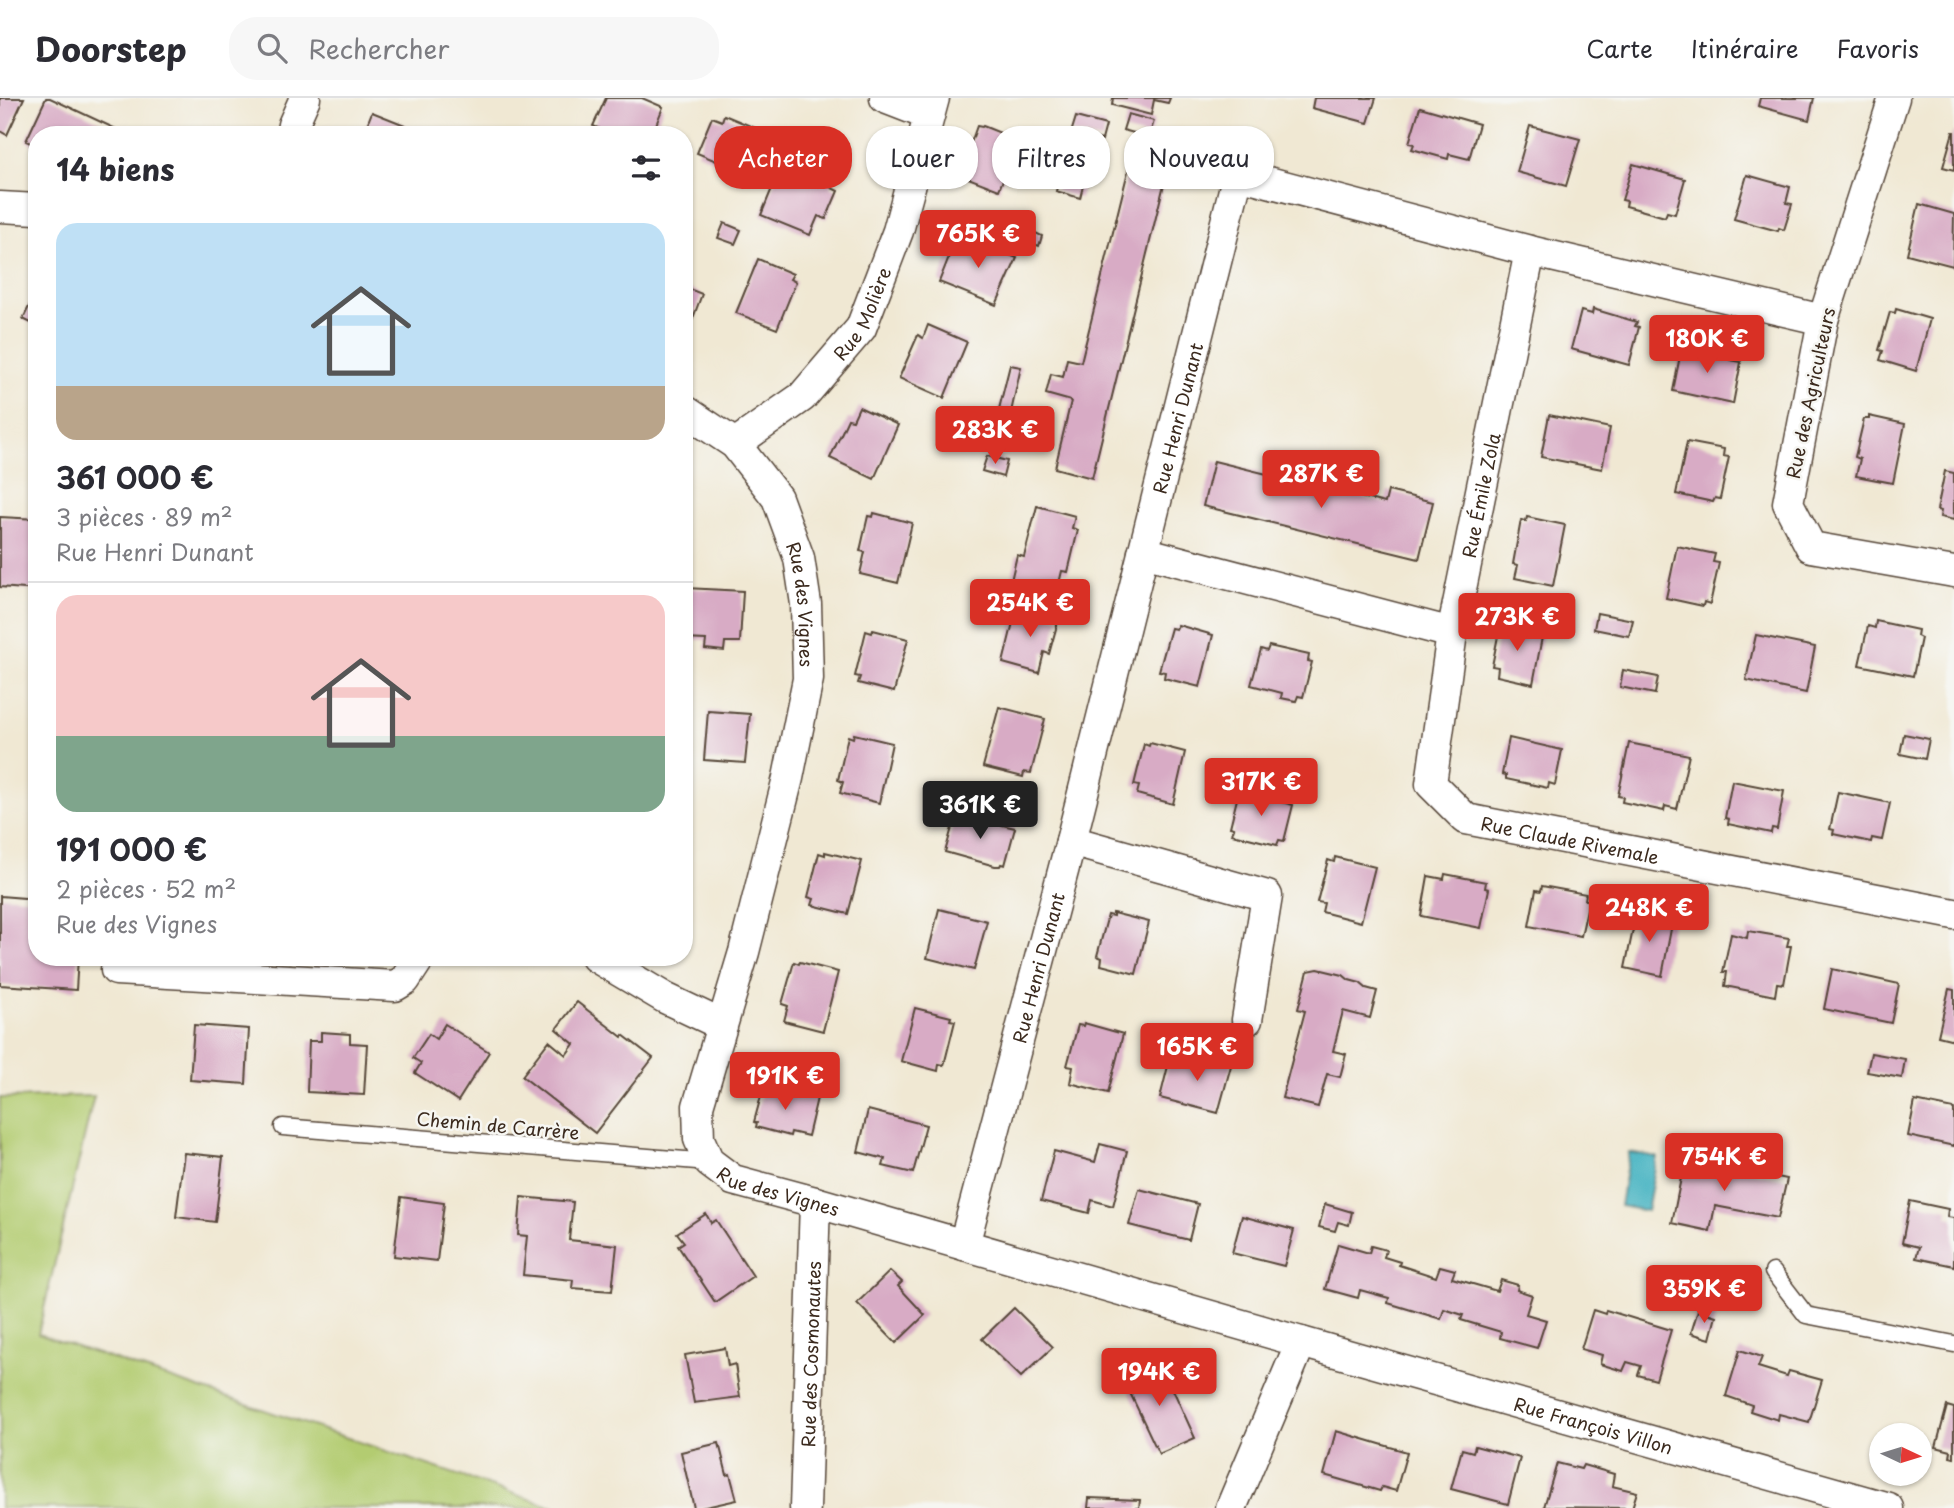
<!DOCTYPE html>
<html lang="fr">
<meta charset="utf-8">
<style>
:root{--surface:#fff;--page:#f7f7f7;--text:#2b2b33;--muted:#7c7c81;--line:#e1e1e2;--accent:#d93025}
body{margin:0;font-family:"Playpen Sans",sans-serif;background:var(--page);color:var(--text);height:100vh;display:flex;flex-direction:column;font-size:26px;white-space:nowrap}
*{box-sizing:border-box;margin:0}
p{font-size:23px;color:var(--muted)}
.icon{flex:none;width:38px;height:38px;fill:none;stroke:currentColor;stroke-width:2;stroke-linecap:round;stroke-linejoin:round}
.map{position:relative;flex:1;overflow:hidden}
.drawer{position:absolute;left:28px;top:28px;width:665px;height:840px;display:flex;flex-direction:column;background:var(--surface);border-radius:28px;box-shadow:0 2px 5px #0004}
.drawer>*{flex:none}
.hud{position:absolute;left:714px;top:28px;width:665px;height:63px;display:flex;gap:14px}
.needle{width:46px;rotate:94deg}
.tools{position:absolute;left:1869px;top:1325px;display:grid;gap:14px}
.tools a{display:grid;place-items:center;width:63px;height:63px;border-radius:50%;background:var(--surface);box-shadow:0 2px 5px #0004;font-size:35px}
.price{position:absolute;translate:-50% -60px;padding:0 16px;border-radius:7px;background:var(--accent);color:#fff;font-size:23px;line-height:46px;filter:drop-shadow(0 2px 4px #0008)}
.price::after{content:'';position:absolute;left:50%;top:42px;width:21px;height:16px;margin-left:-10px;background:inherit;clip-path:polygon(0 0,100% 0,50% 100%)}
.price.active{background:#222;color:#fff}
ul{padding:0;list-style:none}
li{display:grid;align-content:center;gap:14px;height:371px;padding:0 28px}
li+li{border-top:2px solid var(--line)}
li span{display:grid;place-items:center;height:217px;border-radius:21px;color:#555}
li>.icon{margin-inline-start:auto}
span .icon{width:126px;height:126px;fill:#fffc;stroke-width:1}
li b{font-size:30px}
h2{display:flex;justify-content:space-between;align-items:center;height:84px;padding:0 28px;font-size:30px}
.chip{padding:0 24px;border-radius:28px;background:var(--surface);box-shadow:0 2px 5px #0004;font-size:24px;line-height:63px}
.chip.active{background:var(--accent);color:#fff}
header{display:flex;align-items:center;gap:42px;box-sizing:border-box;height:98px;padding:0 35px;background:var(--surface);border-bottom:2px solid var(--line)}
header strong{font-size:33px}
nav{display:flex;gap:38px;margin-inline-start:auto;font-size:24px}
.search{width:490px;height:63px;background:var(--page);display:flex;align-items:center;gap:18px;box-sizing:border-box;padding:0 24px;border-radius:28px;color:var(--muted);font-size:26px}
.map>svg:first-child{display:block}
.green{fill:#b3cc71;stroke:#777b48;stroke-width:2}
.water{fill:#47b4c2;stroke:#416f70;stroke-width:2}
.building{fill:#d8abc5}
.lines{fill:none;stroke-linecap:round;stroke-linejoin:round}
.lane-casing{stroke:#564639;stroke-width:19}
.street-casing{stroke:#564639;stroke-width:33}
.lane{stroke:#fff;stroke-width:16}
.street{stroke:#fff;stroke-width:30}
.labels{text-anchor:middle;dominant-baseline:central;stroke-width:5;stroke-linejoin:round;paint-order:stroke}
.street-label{font-size:18px;fill:#3b2a1e;stroke:#f6f6f2}
</style>
<header>
<strong>Doorstep</strong>
<div class="search"><svg class="icon" aria-label="search" viewBox="0 0 24 24"><circle cx="10" cy="10" r="6"/><path d="M15 15l6 6"/></svg>Rechercher</div>
<nav><a>Carte</a><a>Itinéraire</a><a>Favoris</a></nav>
</header>
<div class="map">
<svg width="1954" height="1410" viewBox="0 0 1954 1410">
<rect width="100%" height="100%" fill="#f6f6f2"/>
<filter id="ink" filterUnits="userSpaceOnUse"><feTurbulence type="fractalNoise" baseFrequency=".0143" numOctaves="2"/><feDisplacementMap in="SourceGraphic" scale="14" xChannelSelector="R" yChannelSelector="G"/><feConvolveMatrix kernelMatrix="1 2 1 2 8 2 1 2 1" color-interpolation-filters="sRGB"/></filter>
<filter id="wash" filterUnits="userSpaceOnUse"><feTurbulence type="fractalNoise" baseFrequency=".00686" numOctaves="4" result="noise"/><feDisplacementMap in="SourceGraphic" scale="28" xChannelSelector="R" yChannelSelector="G"/><feGaussianBlur stdDeviation="1.57" result="paint"/><feColorMatrix in="noise" values="0 0 0 0 0 0 0 0 0 0 0 0 0 0 0 0 0 1.4 0 .05"/><feComposite in="paint" operator="in"/></filter>
<g filter="url(#wash)">
<rect width="100%" height="100%" fill="#f0e8d3"/>
<polygon class="green" points="94,998 38,1236 556,1410 0,1410 0,1000"/>
<polygon class="water" points="1629,1054 1657,1059 1647,1113 1620,1108"/>
<g id="blocks">
<g class="building">
<polygon points="0,0 24,0 7,37 0,33"/>
<polygon points="46,0 50,0 116,31 113,37 37,37 37,48 26,43"/>
<polygon points="606,0 642,0 663,9 652,37 614,37 593,28"/>
<polygon points="1113,0 1170,0 1168,5 1154,2 1151,17 1112,7"/>
<polygon points="1314,0 1376,0 1368,25 1312,10"/>
<polygon points="1760,0 1814,0 1809,22 1758,8"/>
<polygon points="1420,9 1479,26 1469,61 1449,56 1448,61 1412,51 1414,46 1409,45"/>
<polygon points="372,14 430,37 363,37"/>
<polygon points="1128,16 1154,23 1149,39 1123,32"/>
<polygon points="724,17 770,36 752,78 697,55 712,19 722,23"/>
<polygon points="1076,19 1106,27 1102,42 1071,35"/>
<polygon points="977,28 982,29 983,28 1018,42 999,92 963,78 967,68 963,67"/>
<polygon points="1530,28 1580,41 1566,88 1517,74"/>
<polygon points="1953,34 1954,34 1954,72 1943,69"/>
<polygon points="789,49 838,69 830,89 838,93 826,121 818,118 810,137 761,117"/>
<polygon points="1130,65 1167,74 1092,380 1055,370 1071,303 1046,296 1051,276 1063,279 1067,261 1081,264"/>
<polygon points="1633,66 1685,81 1675,116 1667,114 1665,119 1626,108 1627,103 1622,102"/>
<polygon points="1747,77 1790,89 1786,105 1792,106 1784,132 1779,130 1778,133 1734,121"/>
<polygon points="1060,78 1084,84 1080,100 1056,93"/>
<polygon points="1919,106 1954,116 1953,168 1907,156"/>
<polygon points="724,125 741,132 735,146 718,140"/>
<polygon points="1019,127 1042,138 1039,148 1013,138"/>
<polygon points="958,136 1017,160 996,207 939,184"/>
<polygon points="758,161 793,176 790,181 796,184 777,231 736,215"/>
<polygon points="684,189 702,196 689,231 684,229"/>
<polygon points="37,192 37,228 23,221"/>
<polygon points="1593,211 1637,224 1635,228 1639,229 1629,267 1571,251 1581,213 1592,216"/>
<polygon points="1896,211 1930,221 1916,273 1880,262 1883,253 1879,252 1890,214 1895,215"/>
<polygon points="928,227 967,244 944,300 899,280 918,237 923,240"/>
<polygon points="1682,248 1730,258 1730,262 1741,264 1733,306 1673,293"/>
<polygon points="1010,267 1021,269 1011,314 999,311"/>
<polygon points="859,309 898,327 874,381 830,360 848,321 853,322"/>
<polygon points="1549,317 1610,330 1602,371 1541,359"/>
<polygon points="1869,318 1905,326 1893,385 1856,378 1860,361 1855,359 1864,321 1869,321"/>
<polygon points="1687,344 1724,351 1723,358 1729,359 1720,401 1715,400 1713,404 1676,396"/>
<polygon points="987,358 1007,363 1003,379 982,373"/>
<polygon points="1214,363 1385,405 1388,393 1433,404 1419,461 1203,408"/>
<polygon points="1945,373 1954,375 1954,422 1940,419 1941,413 1937,412"/>
<polygon points="1037,408 1075,418 1072,430 1078,432 1068,474 1062,473 1056,498 1010,487 1017,457 1024,459"/>
<polygon points="874,415 912,425 898,485 860,476 865,454 860,453 868,418 873,419"/>
<polygon points="0,419 37,421 37,492 0,489"/>
<polygon points="1527,419 1565,427 1553,488 1515,480 1518,467 1513,466 1521,422 1526,423"/>
<polygon points="1677,448 1715,456 1713,464 1719,465 1710,506 1704,504 1703,508 1666,500"/>
<polygon points="686,490 743,493 740,544 725,544 724,553 705,551 706,542 684,541"/>
<polygon points="1017,508 1059,520 1049,556 1044,554 1039,575 1003,565"/>
<polygon points="1597,515 1633,522 1629,538 1594,531"/>
<polygon points="1876,523 1918,532 1917,538 1921,540 1913,578 1859,567 1868,528 1875,530"/>
<polygon points="1506,526 1543,534 1533,586 1497,578 1498,569 1492,568 1500,528 1505,529"/>
<polygon points="1178,527 1213,537 1200,589 1164,580 1165,574 1159,573 1171,530 1176,531"/>
<polygon points="873,532 908,541 894,594 858,585 860,579 855,578 866,533 872,535"/>
<polygon points="1756,537 1815,549 1806,595 1746,582"/>
<polygon points="1269,548 1309,557 1308,563 1312,564 1303,599 1298,598 1296,603 1281,600 1282,595 1251,587 1261,551 1267,553"/>
<polygon points="1623,572 1658,579 1655,596 1620,589"/>
<polygon points="999,609 1045,621 1031,675 1024,674 1023,679 983,669"/>
<polygon points="708,613 750,616 745,665 704,662"/>
<polygon points="854,636 892,645 879,705 840,695 843,684 838,682 848,638 853,640"/>
<polygon points="1904,636 1929,641 1925,661 1900,656"/>
<polygon points="1509,640 1562,652 1555,687 1549,685 1548,690 1506,681 1506,677 1502,676"/>
<polygon points="1150,645 1185,654 1173,706 1137,696 1139,688 1134,687 1144,646 1149,648"/>
<polygon points="1629,645 1689,657 1677,711 1665,708 1664,713 1622,704 1623,699 1618,698"/>
<polygon points="1732,683 1784,693 1777,731 1772,730 1771,735 1728,726 1729,721 1725,720"/>
<polygon points="1239,693 1293,707 1284,743 1279,742 1277,747 1232,736 1234,730 1230,729"/>
<polygon points="1838,694 1890,705 1882,742 1872,740 1871,744 1833,736 1834,732 1830,731"/>
<polygon points="956,716 1015,730 1005,767 1001,766 1000,768 995,768 945,754"/>
<polygon points="825,754 862,763 848,816 812,807 814,801 808,799 819,755 825,757"/>
<polygon points="1335,759 1375,769 1361,824 1322,814 1324,805 1317,804 1328,762 1334,764"/>
<polygon points="1445,776 1486,784 1485,790 1489,791 1481,830 1421,818 1428,778 1444,781"/>
<polygon points="1542,788 1586,796 1585,802 1589,802 1581,838 1529,828 1536,792 1541,793"/>
<polygon points="0,798 37,801 37,859 78,859 76,892 0,887"/>
<polygon points="939,811 987,823 974,872 927,860"/>
<polygon points="1645,813 1670,819 1669,825 1672,826 1662,878 1625,870 1636,817 1643,819"/>
<polygon points="1113,815 1149,824 1136,876 1101,867 1102,860 1097,858 1108,817 1113,818"/>
<polygon points="1748,833 1789,840 1787,848 1791,848 1784,886 1777,885 1775,898 1725,888 1727,874 1723,874 1731,836 1747,840"/>
<polygon points="794,864 799,866 800,864 838,874 823,933 784,923 788,908 782,906"/>
<polygon points="1318,871 1343,877 1349,882 1360,885 1366,890 1377,893 1370,920 1343,913 1333,953 1346,956 1340,979 1327,976 1318,1009 1282,1000 1305,913 1298,911 1308,873"/>
<polygon points="1832,871 1899,886 1891,925 1824,911"/>
<polygon points="1949,891 1954,892 1954,942 1938,938"/>
<polygon points="577,904 622,939 623,937 653,960 595,1035 522,978 549,943 566,957 574,946 556,931"/>
<polygon points="915,910 951,919 950,922 955,923 944,967 939,966 938,973 901,963"/>
<polygon points="1084,925 1123,936 1108,995 1070,985 1073,969 1067,968 1078,927 1083,928"/>
<polygon points="445,926 489,954 458,1003 415,975 421,965 413,960 429,936 436,941"/>
<polygon points="194,927 249,931 246,986 190,982"/>
<polygon points="321,934 350,936 350,945 367,946 364,997 307,994 309,943 321,943"/>
<polygon points="1871,955 1905,961 1902,980 1867,974"/>
<polygon points="1199,956 1232,964 1218,1015 1160,1000 1170,960 1195,967"/>
<polygon points="764,987 817,1000 808,1038 791,1034 790,1038 756,1029 757,1025 754,1024"/>
<polygon points="1915,1003 1954,1011 1954,1048 1908,1038"/>
<polygon points="868,1012 926,1027 913,1075 883,1068 885,1061 858,1054"/>
<polygon points="1100,1046 1127,1053 1113,1108 1092,1102 1089,1115 1041,1103 1054,1053 1095,1064"/>
<polygon points="184,1055 223,1059 215,1124 176,1119"/>
<polygon points="1685,1060 1787,1081 1778,1120 1715,1108 1710,1133 1672,1125"/>
<polygon points="1139,1091 1198,1106 1189,1142 1129,1127"/>
<polygon points="401,1099 444,1105 437,1163 394,1158"/>
<polygon points="521,1099 573,1104 569,1142 617,1147 612,1193 572,1190 573,1182 523,1177 527,1138 518,1137"/>
<polygon points="1910,1103 1948,1111 1947,1119 1954,1120 1954,1168 1916,1160 1919,1149 1902,1145"/>
<polygon points="1325,1106 1352,1114 1349,1127 1338,1124 1335,1133 1319,1129"/>
<polygon points="706,1116 711,1125 716,1122 753,1178 715,1204 678,1148 684,1144 677,1135"/>
<polygon points="1242,1118 1294,1132 1284,1168 1232,1155"/>
<polygon points="1338,1146 1369,1155 1371,1148 1386,1152 1384,1159 1400,1164 1399,1167 1436,1179 1440,1168 1455,1172 1452,1180 1497,1193 1501,1182 1518,1187 1517,1192 1532,1197 1526,1216 1546,1222 1537,1250 1500,1240 1501,1234 1461,1222 1463,1217 1444,1211 1441,1221 1388,1205 1389,1200 1360,1192 1358,1200 1325,1191"/>
<polygon points="890,1173 902,1184 898,1188 925,1217 896,1245 857,1205"/>
<polygon points="1014,1210 1053,1249 1021,1279 982,1241"/>
<polygon points="1593,1212 1605,1216 1606,1212 1671,1232 1656,1282 1638,1277 1641,1268 1627,1264 1623,1273 1600,1266 1602,1257 1581,1251"/>
<polygon points="1698,1212 1716,1218 1710,1241 1691,1235"/>
<polygon points="725,1250 728,1268 735,1266 740,1299 694,1305 685,1257"/>
<polygon points="1740,1252 1762,1259 1758,1269 1787,1278 1789,1273 1822,1282 1809,1324 1779,1316 1778,1322 1750,1313 1752,1307 1726,1298"/>
<polygon points="1160,1263 1195,1340 1159,1356 1123,1280"/>
<polygon points="1947,1308 1954,1310 1954,1360 1950,1359 1951,1353 1936,1349"/>
<polygon points="1336,1333 1407,1354 1396,1393 1382,1389 1380,1393 1324,1377"/>
<polygon points="719,1345 727,1377 730,1376 737,1402 701,1410 694,1410 681,1354"/>
<polygon points="1475,1348 1520,1360 1508,1406 1451,1391 1462,1351 1473,1354"/>
<polygon points="1557,1365 1581,1371 1583,1367 1614,1376 1612,1388 1637,1394 1632,1410 1544,1409"/>
<polygon points="1089,1400 1140,1402 1139,1410 1088,1410"/>
</g>
</g>
</g>
<g filter="url(#ink)">
<use href="#blocks" fill-opacity="0" stroke="#564639" stroke-width="2"/>
<g class="lines">
<g class="lane-casing">
<g id="lane">
<polyline points="283,1029 709,1064"/>
<polyline points="1773,1174 1806,1217 1954,1246"/>
</g>
</g>
<g class="street-casing">
<g id="street">
<polyline points="885,0 929,17"/>
<polyline points="1894,0 1823,222 1788,405 1811,449 1954,474"/>
<polyline points="291,37 293,27 305,0"/>
<polyline points="0,109 37,111"/>
<path id="s1" d="M684,312L735,346L777,400L799,460L806,506L808,581L788,680L744,854L698,1008L699,1041L709,1064L733,1082L815,1104L1301,1244L1231,1410"/>
<path id="s2" d="M735,346L802,299L861,230L898,133L934,0"/>
<path id="s3" d="M1143,454L1452,535L1530,153"/>
<path id="s4" d="M1452,535L1431,686L1466,721L1954,816"/>
<polyline points="1071,743 1267,798 1247,922"/>
<polyline points="596,859 665,900 722,927"/>
<polyline points="116,872 395,888 405,882 420,859"/>
<path id="s5" d="M964,1147L1071,743L1238,76L1530,153L1823,222"/>
<path id="s6" d="M1301,1244L1888,1410"/>
<path id="s7" d="M805,1410L815,1104"/>
</g>
</g>
<use href="#lane" class="lane"/>
<use href="#street" class="street"/>
</g>
</g>
<g class="labels">
<g class="street-label">
<text stroke="none"><textPath href="#s2" startOffset="186">Rue Molière</textPath></text>
<text transform="translate(1810 295) rotate(-78)">Rue des Agriculteurs</text>
<text stroke="none"><textPath href="#s5" startOffset="854">Rue Henri Dunant</textPath></text>
<text stroke="none"><textPath href="#s3" startOffset="460">Rue Émile Zola</textPath></text>
<text stroke="none"><textPath href="#s1" startOffset="240">Rue des Vignes</textPath></text>
<text stroke="none"><textPath href="#s4" startOffset="308">Rue Claude Rivemale</textPath></text>
<text stroke="none"><textPath href="#s5" startOffset="287">Rue Henri Dunant</textPath></text>
<text transform="translate(498 1027) rotate(5)">Chemin de Carrère</text>
<text stroke="none"><textPath href="#s1" startOffset="891">Rue des Vignes</textPath></text>
<text stroke="none"><textPath href="#s7" startOffset="154">Rue des Cosmonautes</textPath></text>
<text stroke="none"><textPath href="#s6" startOffset="304">Rue François Villon</textPath></text>
</g>
</g>
</svg>
<div class="tools">
<a><svg class="needle" viewBox="-14 -14 28 28"><path d="M0-13l5 13h-10z" fill="#e53935"/><path d="M0 13l5-13h-10z" fill="#7c7c81"/></svg></a>
</div>
<b class="price" style="left:978px;top:172px">765K €</b>
<b class="price" style="left:1707px;top:277px">180K €</b>
<b class="price" style="left:995px;top:368px">283K €</b>
<b class="price" style="left:1321px;top:412px">287K €</b>
<b class="price" style="left:1030px;top:541px">254K €</b>
<b class="price" style="left:1517px;top:555px">273K €</b>
<b class="price" style="left:1261px;top:720px">317K €</b>
<b class="price active" style="left:980px;top:743px">361K €</b>
<b class="price" style="left:1649px;top:846px">248K €</b>
<b class="price" style="left:1197px;top:985px">165K €</b>
<b class="price" style="left:785px;top:1014px">191K €</b>
<b class="price" style="left:1724px;top:1095px">754K €</b>
<b class="price" style="left:1704px;top:1227px">359K €</b>
<b class="price" style="left:1159px;top:1310px">194K €</b>
<div class="hud">
<a class="chip active">Acheter</a>
<a class="chip">Louer</a>
<a class="chip">Filtres</a>
<a class="chip">Nouveau</a>
</div>
<section class="drawer">
<h2>14 biens<svg class="icon" aria-label="filters" viewBox="0 0 24 24"><path d="M4 7h16M4 17h16"/><circle cx="9" cy="7" r="2"/><circle cx="15" cy="17" r="2"/></svg></h2>
<ul>
<li><span style="background:linear-gradient(#bfe0f5 75%,#b9a48a 0)"><svg class="icon" aria-label="home" viewBox="0 0 24 24"><path d="M3 11l9-7 9 7M6 9v11h12V9"/></svg></span><div><b>361 000 €</b><p>3 pièces · 89 m²</p><p>Rue Henri Dunant</p></div></li>
<li><span style="background:linear-gradient(#f6c9c9 65%,#7fa58c 0)"><svg class="icon" aria-label="home" viewBox="0 0 24 24"><path d="M3 11l9-7 9 7M6 9v11h12V9"/></svg></span><div><b>191 000 €</b><p>2 pièces · 52 m²</p><p>Rue des Vignes</p></div></li>
</ul>
</section>
</div>
